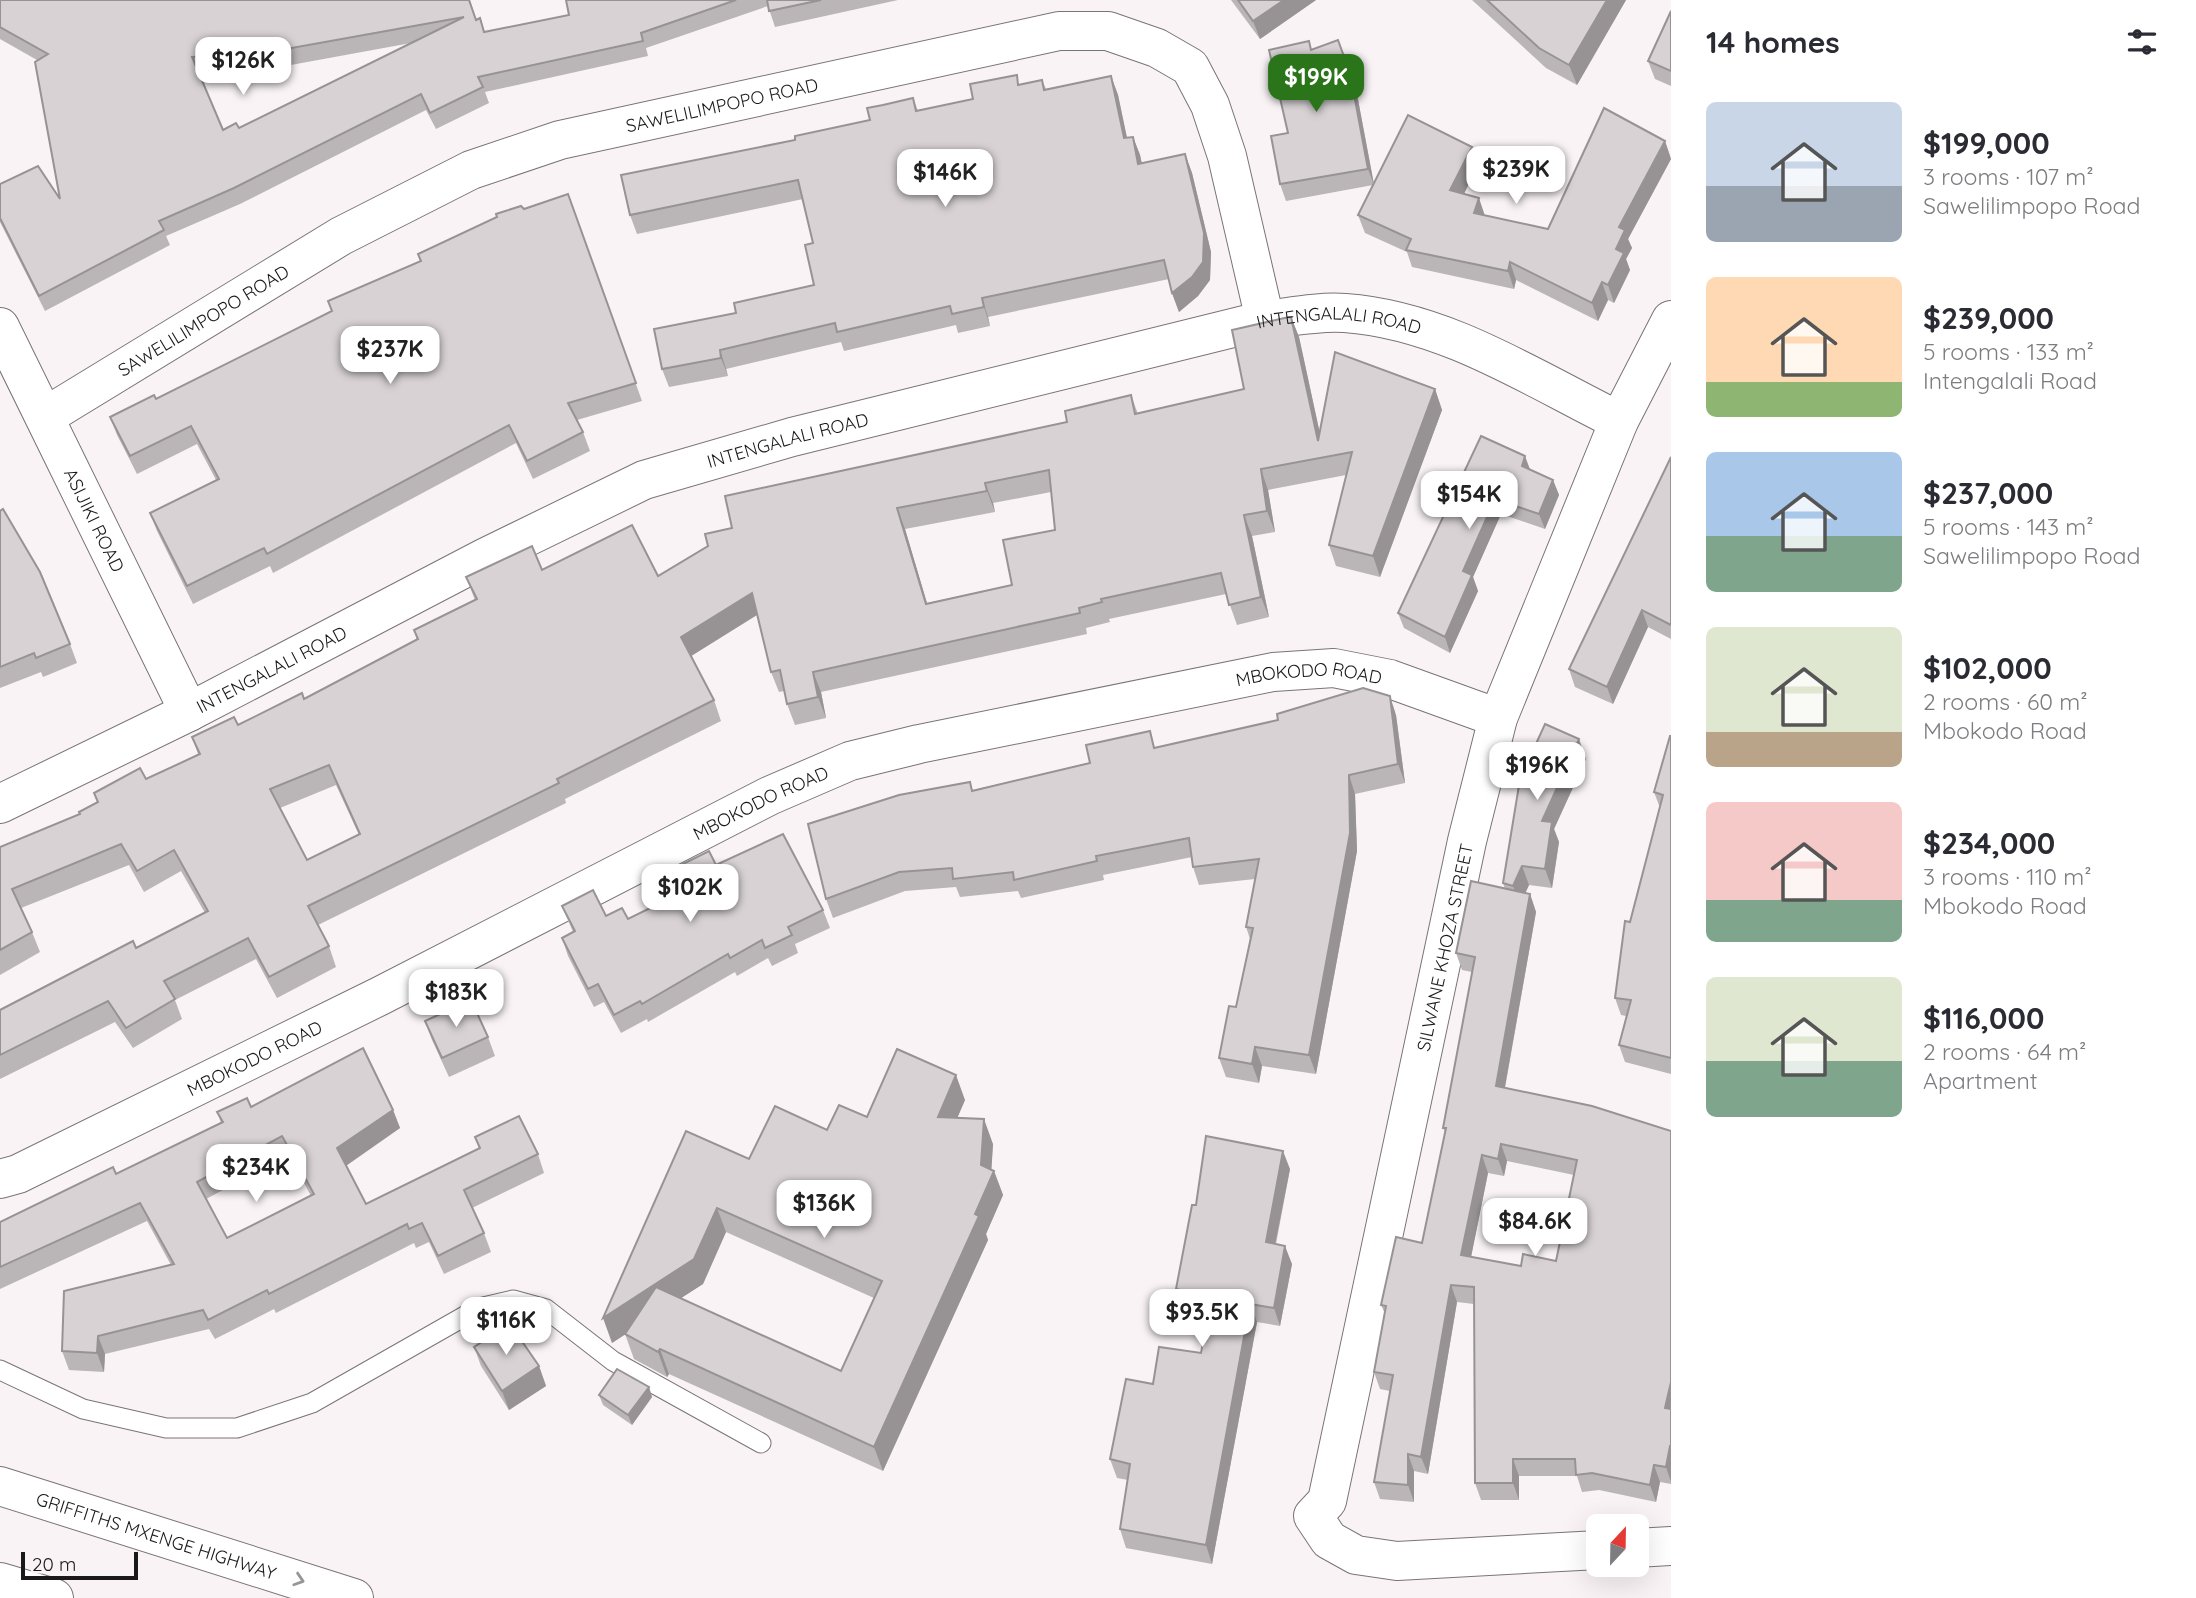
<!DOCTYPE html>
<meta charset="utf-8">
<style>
:root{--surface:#fff;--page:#f7f7f7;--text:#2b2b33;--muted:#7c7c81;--accent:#2a7419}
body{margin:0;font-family:Quicksand,sans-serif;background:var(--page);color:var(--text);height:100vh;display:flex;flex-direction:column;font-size:26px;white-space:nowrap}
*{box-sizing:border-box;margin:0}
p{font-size:23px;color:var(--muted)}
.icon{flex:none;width:38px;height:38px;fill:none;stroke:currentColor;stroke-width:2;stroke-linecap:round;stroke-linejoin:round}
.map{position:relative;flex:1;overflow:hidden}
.drawer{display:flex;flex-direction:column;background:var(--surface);width:525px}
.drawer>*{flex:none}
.needle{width:46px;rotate:22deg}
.tools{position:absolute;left:1586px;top:1514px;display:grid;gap:14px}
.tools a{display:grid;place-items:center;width:63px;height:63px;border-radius:10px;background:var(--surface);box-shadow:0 7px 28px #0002;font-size:35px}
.scale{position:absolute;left:21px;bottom:18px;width:117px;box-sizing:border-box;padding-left:7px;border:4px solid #1a1819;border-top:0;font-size:19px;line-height:24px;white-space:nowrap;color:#1a1819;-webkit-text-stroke:5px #f9f3f6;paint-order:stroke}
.price{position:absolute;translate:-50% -60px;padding:0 16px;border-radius:14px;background:#fff;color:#222;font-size:23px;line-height:46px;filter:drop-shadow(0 2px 4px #0008)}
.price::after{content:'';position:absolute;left:50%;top:42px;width:21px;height:16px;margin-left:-10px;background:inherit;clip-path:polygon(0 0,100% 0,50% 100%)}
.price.on{background:var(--accent);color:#fff}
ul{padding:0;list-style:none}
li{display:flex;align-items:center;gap:21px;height:175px;padding:0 35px}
li span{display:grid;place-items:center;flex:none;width:196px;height:140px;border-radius:10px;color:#555}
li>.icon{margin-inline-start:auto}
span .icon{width:84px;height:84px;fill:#fffc;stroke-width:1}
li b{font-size:30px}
h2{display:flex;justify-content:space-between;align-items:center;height:84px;padding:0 35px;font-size:30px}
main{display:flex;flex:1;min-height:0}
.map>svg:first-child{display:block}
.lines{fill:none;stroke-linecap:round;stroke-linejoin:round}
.service-casing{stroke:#7a7477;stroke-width:21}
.minor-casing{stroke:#7a7477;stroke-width:40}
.tertiary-casing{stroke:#7a7477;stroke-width:40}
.service{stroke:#fff;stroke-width:19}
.minor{stroke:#fff;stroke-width:38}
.tertiary{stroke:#fff;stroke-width:38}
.wall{fill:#bab5b7;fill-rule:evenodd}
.shaded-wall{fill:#979395}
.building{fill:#d8d2d5;stroke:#979395;stroke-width:2;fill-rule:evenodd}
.oneway{stroke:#989798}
.labels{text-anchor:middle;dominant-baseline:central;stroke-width:5;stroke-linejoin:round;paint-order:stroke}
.street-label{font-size:18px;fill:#1a1819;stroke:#f9f3f6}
</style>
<main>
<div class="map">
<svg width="1671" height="1598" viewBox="0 0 1671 1598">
<rect width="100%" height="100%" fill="#f9f3f6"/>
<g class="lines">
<g class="service-casing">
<polyline id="service" points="0,1370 83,1409 166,1428 237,1428 312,1403 479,1308 513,1300 546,1309 613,1361 761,1443"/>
</g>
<g class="minor-casing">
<g id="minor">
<path id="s1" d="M0,327L189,712"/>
<path id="s2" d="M46,416L341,236L471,170L560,140L1059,31H1108L1157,48L1190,67L1210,105L1227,156L1265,320"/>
<path id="s3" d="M0,804L189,712L484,558L644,480L792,437L1265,320C1290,317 1319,311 1345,313C1444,320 1532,378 1619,421"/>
<path id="s4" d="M0,1179L18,1174L380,996L769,796L850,761L919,744L1273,672L1334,668L1390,679L1498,718"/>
<polyline points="1636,1548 1671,1546"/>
<path id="s5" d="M1598,1550L1397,1561L1356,1555L1329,1540L1313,1516L1327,1501L1467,841L1498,718L1619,421L1671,320"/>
</g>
</g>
<g class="tertiary-casing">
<g id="tertiary">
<path id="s6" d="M0,1486L354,1598"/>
<polyline points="0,1582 54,1598"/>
</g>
</g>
<use href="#service" class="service"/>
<use href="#minor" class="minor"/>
<use href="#tertiary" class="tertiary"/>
</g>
<g class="wall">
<path d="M0,0H470L476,19L485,32L569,15L566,0H898L775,27L768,6L646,48L648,56L485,92L489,103L436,129L426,110L240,204L166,236L170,245L45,311L0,222V184L60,199L37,60L0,39ZM411,43L239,128L223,130L199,72L258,71Z"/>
<polygon points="1231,0 1316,0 1260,39"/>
<polygon points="1472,0 1626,0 1577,85 1546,68"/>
<polygon points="1671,11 1671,86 1655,79 1648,61"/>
<polygon points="1312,50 1356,89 1374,184 1478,165 1464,194 1485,216 1548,229 1665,141 1671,159 1628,239 1632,248 1626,259 1630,270 1614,303 1608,300 1598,321 1516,280 1514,289 1412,267 1407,252 1365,233 1358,215 1373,185 1286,201 1280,184 1288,133"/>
<polygon points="1111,76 1118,95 1127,138 1133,137 1140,155 1142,163 1185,154 1192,173 1211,252 1210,280 1198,296 1179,312 1172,293 1169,279 988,317 990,326 958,333 956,325 844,351 841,342 726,369 728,376 669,387 662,369 736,313 814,285 813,243 803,199 637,234 630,215 795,140 870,120 913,98 918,111 973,99 1020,84 1042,80 1046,89"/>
<polygon points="568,194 642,401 577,420 583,432 590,451 533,479 516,443 273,573 270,566 193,604 157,531 150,513 216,480 197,444 137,474 117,435 110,417 156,399 332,312 328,301 420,261 418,254 524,209"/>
<path d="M1291,317L1299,337L1320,434L1435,389L1442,410L1380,577L1336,566L1329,545L1346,475L1268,490L1275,532L1252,536L1269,617L1237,625L1226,594L1109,619L1110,622L1086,628L1087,634L821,692L826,718L795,725L787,704L784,691L779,692L771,672L757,615L691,656L714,700L721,721L565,799L566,803L318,925L329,946L336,967L277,998L256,959L175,1000L182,1019L133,1048L115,1022L0,1079V1010L136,948L205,913L181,871L144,892L129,865L21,908L32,932L40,952L0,975V847L80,814L97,802L94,793L146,779L198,754L192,737L238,725L304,699L417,640L414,630L475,600L466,577L542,570L658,576L708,546L732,528L1067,422L1131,395L1138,414L1244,389ZM1051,492L1055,530L1012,585L927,603L905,529L995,512L993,503ZM336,785L359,835L307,860L280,808Z"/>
<polygon points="1481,436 1530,469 1553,480 1559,495 1545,529 1501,514 1473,577 1478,591 1450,653 1404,628 1398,613"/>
<polygon points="1671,457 1671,639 1648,627 1613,704 1575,687 1569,669"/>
<polygon points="0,511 70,644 77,663 43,677 41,672 0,688"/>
<polygon points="1396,715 1405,783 1355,794 1357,851 1316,1074 1262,1066 1259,1083 1226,1077 1219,1058 1236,1007 1250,939 1246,927 1255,879 1199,885 1193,867 1192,857 1103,875 1104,880 1021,898 1018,891 960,897 956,887 905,891 833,918 826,899 973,790 1156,747"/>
<polygon points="1671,736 1671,1074 1625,1062 1619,1045 1626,1016 1621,1015 1615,998 1630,922 1660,808 1654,792"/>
<path d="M1586,759L1554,829L1559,842L1552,888L1529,885L1525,893L1530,894L1536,912L1505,1088L1671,1131V1484L1660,1482L1656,1502L1599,1490L1582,1492L1577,1476H1519V1500H1481L1475,1483L1474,1304L1457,1302L1428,1474L1414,1471V1502L1380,1499L1374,1482L1390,1391L1380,1389L1374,1372L1385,1314L1381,1305L1422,1243L1445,1132L1443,1128L1472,972L1462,970L1456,953L1505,889L1503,883ZM1507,1161L1574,1175L1556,1261L1521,1266L1471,1257L1488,1173L1504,1176Z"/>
<polygon points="681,865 716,865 823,910 830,928 795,944 798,953 772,966 768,958 737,976 735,972 648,1022 647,1019 621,1033 604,1002 594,1007 568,956 562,938 573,932 562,906 606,916 628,919 690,888"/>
<polygon points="425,1021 488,1037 495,1056 449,1077 432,1040"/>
<path d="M965,1100L957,1118L993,1144L991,1170L994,1171L1003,1195L986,1234L988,1240L883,1471L669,1374L667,1377L634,1359L625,1334L612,1343L749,1159L827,1130L867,1117ZM726,1232L874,1298L841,1371L680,1298L703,1284Z"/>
<path d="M251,1107L393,1110L400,1128L346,1166L366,1204L479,1148L475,1137L538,1154L544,1173L472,1208L484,1233L491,1252L444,1274L429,1242L416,1248L414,1243L276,1313L274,1309L215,1339L209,1329L105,1354L104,1372L69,1370L62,1351L171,1265L147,1221L0,1289V1222L116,1174L221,1123L217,1112ZM289,1155L311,1196L227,1238L206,1199Z"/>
<polygon points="1290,1169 1276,1244 1292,1264 1280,1326 1257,1322 1212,1564 1126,1548 1120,1529 1128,1480 1117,1478 1110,1459 1153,1384 1201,1353 1208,1313 1182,1308 1176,1289 1196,1205"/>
<polygon points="474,1347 539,1366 546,1386 509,1410 481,1366"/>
<polygon points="649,1387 652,1397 632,1425 603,1405 599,1395"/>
</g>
<g class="shaded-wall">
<polygon points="1284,0 1316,0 1260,39 1253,21"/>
<polygon points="1607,0 1626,0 1577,85 1569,65"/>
<polygon points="1350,73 1356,89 1374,185 1368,169"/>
<polygon points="1111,76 1118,95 1131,157 1124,138"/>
<polygon points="1133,137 1140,155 1145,183 1138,164"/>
<polygon points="1665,141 1671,159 1628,239 1632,248 1626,259 1630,270 1614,303 1608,285 1616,249 1619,227"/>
<polygon points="1472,147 1478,165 1457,208 1450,190"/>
<polygon points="1185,154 1192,173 1211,252 1210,280 1198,296 1179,312 1172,293"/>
<polygon points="1479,198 1485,216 1474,213"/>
<polygon points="1510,262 1516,280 1514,289 1508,271"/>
<polygon points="1602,282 1608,300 1598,321 1592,303"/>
<polygon points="982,298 988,317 990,326 984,307"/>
<polygon points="1291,317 1299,337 1325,457 1318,441"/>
<polygon points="720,350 726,369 728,376 721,358"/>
<polygon points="1435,389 1442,410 1380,577 1373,556"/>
<polygon points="1525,456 1531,472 1522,466"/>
<polygon points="1261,469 1268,490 1275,532 1267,511"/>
<polygon points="1553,480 1559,495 1545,529 1539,514"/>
<polygon points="985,483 993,503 995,512 987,491"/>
<polygon points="1495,499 1501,514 1473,577 1478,591 1450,653 1445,637 1463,571"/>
<polygon points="897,508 905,529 933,624 926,604"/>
<polygon points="1244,515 1252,536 1269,617 1261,597"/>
<polygon points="752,593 760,613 688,658 681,637"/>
<polygon points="1642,610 1648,627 1613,704 1607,687"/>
<polygon points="813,672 821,692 826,718 818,697"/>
<polygon points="1390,696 1396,715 1405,783 1398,764"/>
<polygon points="1579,739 1586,759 1554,829 1559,842 1552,888 1545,869 1542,821"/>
<polygon points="1349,775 1355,794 1357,851 1316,1074 1309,1055"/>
<polygon points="1522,866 1529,885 1520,905 1513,886"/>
<polygon points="1530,894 1536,912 1502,1103 1496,1086"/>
<polygon points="1255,1047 1262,1066 1259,1083 1252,1064"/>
<polygon points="956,1075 965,1100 947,1142 938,1117"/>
<polygon points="393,1110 400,1128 344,1167 337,1148"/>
<polygon points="984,1119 993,1144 991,1177 994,1171 1003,1195 986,1234 988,1240 883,1471 874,1447 981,1165"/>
<polygon points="1501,1144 1507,1161 1504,1176 1498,1159"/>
<polygon points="1283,1151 1290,1169 1272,1260 1266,1242"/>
<polygon points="1482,1155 1488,1173 1468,1272 1461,1255"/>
<polygon points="717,1208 726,1232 703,1284 612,1343 603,1318"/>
<polygon points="1285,1246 1292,1264 1280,1326 1274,1308"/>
<polygon points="1451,1285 1457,1302 1428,1474 1421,1457"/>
<polygon points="1250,1304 1257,1322 1212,1564 1206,1545"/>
<polygon points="98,1336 105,1354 104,1372 97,1353"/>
<polygon points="660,1349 669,1374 667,1377 658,1352"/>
<polygon points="539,1366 546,1386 509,1410 502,1391"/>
<polygon points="1671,1382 1671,1424 1665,1408"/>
<polygon points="649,1387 652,1397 632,1425 628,1415"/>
<polygon points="1670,1446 1671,1449 1671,1482 1666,1467"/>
<polygon points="1408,1454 1414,1471 1414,1502 1408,1485"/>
<polygon points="1513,1459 1519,1476 1519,1500 1513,1483"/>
<polygon points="1654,1465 1660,1482 1656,1502 1650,1485"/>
</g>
<g class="building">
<path d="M0,0H469L476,20L480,18L484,32L569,15L566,0H736L641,33L643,41L478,77L483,87L430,113L421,94L234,188L159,221L164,230L39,296L0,218V184L38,166L60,199L35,62L48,54L0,27ZM464,17L239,128L236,123L223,130L192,57L252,55Z"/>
<polygon points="767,0 821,0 769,11"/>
<polygon points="1238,0 1284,0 1253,21"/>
<polygon points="1487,0 1607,0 1569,65 1539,48"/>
<polygon points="1671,11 1671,71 1648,61"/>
<polygon points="1338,40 1350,73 1368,169 1280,184 1271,136 1288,133 1269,50 1309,41 1311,50"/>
<polygon points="1017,75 1018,85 1042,80 1044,90 1111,76 1124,138 1133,137 1138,164 1185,154 1204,233 1203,262 1192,277 1172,293 1164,260 982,298 984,307 952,314 950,306 837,332 835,323 720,350 721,358 662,369 654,329 736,313 734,303 814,285 805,245 813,243 798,180 630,215 621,175 795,140 795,136 870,120 867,108 883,105 913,98 916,111 973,99 970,84"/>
<polygon points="1604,108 1665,141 1619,227 1625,230 1616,249 1624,253 1608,285 1602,282 1592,303 1510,262 1508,271 1406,250 1411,239 1358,215 1408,115 1472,147 1450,190 1479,198 1474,213 1548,229"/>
<polygon points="568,194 636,383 568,403 583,432 527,461 509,425 267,554 264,548 187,586 150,513 219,479 191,426 130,456 110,417 154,395 156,399 332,311 328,301 421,261 418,254 497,217 496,214 521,206 524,209"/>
<path d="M1289,317H1291L1318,441L1335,352L1435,389L1373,556L1329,545L1352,452L1261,469L1267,511L1244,515L1261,597L1229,605L1221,573L1101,599L1102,602L1079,608L1080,613L813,672L818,697L787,704L780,670L771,672L752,593L681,637L714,700L557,779L559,783L308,906L329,946L269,977L248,938L164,981L175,999L126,1028L108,1001L0,1055V1010L133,941L136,948L208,911L174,850L137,871L121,844L12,889L32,932L0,950V847L80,814L79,812L98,802L94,793L140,768L146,779L200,754L192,737L234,717L238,725L302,693L304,699L418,639L414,630L477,599L466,577L532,546L542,570L632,525L658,576L708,546L705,534L732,528L725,496L1067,422L1065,411L1131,395L1135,414L1244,389L1232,330ZM1049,470L1055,530L1003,540L1012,585L926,604L897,508L987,491L985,483ZM329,765L360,834L307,860L270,789Z"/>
<polygon points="1481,436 1525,456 1522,466 1553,480 1539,514 1495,499 1463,571 1472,575 1445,637 1398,613"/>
<polygon points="1671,457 1671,625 1642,610 1607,687 1569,669"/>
<polygon points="3,509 40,572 70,644 36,658 34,653 0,667 0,511"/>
<polygon points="1363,688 1390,696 1398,764 1349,775 1350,833 1309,1055 1255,1047 1252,1064 1219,1058 1229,1006 1236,1007 1253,928 1246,927 1259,859 1193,867 1189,838 1096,856 1097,861 1014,880 1013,872 953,879 952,868 899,872 826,899 808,824 899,795 970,782 972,791 1090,763 1086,745 1150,731 1154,748 1278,720 1277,714"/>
<polygon points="1545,724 1579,739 1542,821 1552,822 1545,869 1522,866 1513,886 1503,883 1520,779"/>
<polygon points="1670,736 1671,736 1671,1058 1619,1045 1631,1000 1615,998 1625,921 1630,922 1663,795 1654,792"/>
<polygon points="783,834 823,910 788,927 792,935 765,948 762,940 730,958 728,954 642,1004 640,1001 614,1015 598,984 588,989 562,938 575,931 562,906 593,890 606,916 622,908 628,919 693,887 681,865 709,851 716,865"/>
<path d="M1471,881L1530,894L1496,1086L1592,1106L1671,1131V1382L1665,1408L1671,1409V1446H1670L1666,1467L1654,1465L1650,1485L1592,1473L1576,1475L1575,1459H1513V1483H1475L1474,1287L1451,1285L1421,1457L1408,1454V1485L1374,1482L1393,1375L1374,1372L1386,1306L1381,1305L1396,1237L1422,1243L1446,1128H1443L1475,957L1456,953ZM1501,1144L1577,1160L1556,1261L1523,1254L1521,1266L1461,1255L1482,1155L1498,1159Z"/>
<polygon points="471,1000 488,1037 442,1058 425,1021"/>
<path d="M363,1048L393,1110L337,1148L366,1204L480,1148L475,1137L519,1116L538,1154L464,1190L484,1233L438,1256L422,1223L409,1229L407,1224L269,1294L267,1290L208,1320L203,1310L98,1336L97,1353L62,1351L64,1291L174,1264L140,1203L0,1267V1222L113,1167L116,1174L223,1122L217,1112L247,1098L251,1107ZM282,1136L314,1194L227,1238L197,1182Z"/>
<polygon points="897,1049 956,1075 938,1117 984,1119 981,1165 994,1171 975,1214 979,1216 874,1447 660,1349 658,1352 625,1334 656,1287 841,1371 882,1281 717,1208 694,1259 603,1318 686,1131 749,1159 775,1106 827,1130 839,1105 867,1117"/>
<polygon points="1206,1136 1283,1151 1266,1242 1285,1246 1274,1308 1250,1304 1206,1545 1120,1529 1130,1464 1110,1459 1126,1379 1153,1384 1159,1347 1201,1353 1212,1297 1176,1289 1192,1205 1196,1205"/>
<polygon points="510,1324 539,1366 502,1391 474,1347"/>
<polygon points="617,1369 649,1387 628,1415 599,1395"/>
</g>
<defs><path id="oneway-chevron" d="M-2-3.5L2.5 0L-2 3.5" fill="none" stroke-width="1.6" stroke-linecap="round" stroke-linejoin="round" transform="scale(1.75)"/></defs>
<use class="oneway" href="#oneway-chevron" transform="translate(299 1580) rotate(18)"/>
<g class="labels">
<g class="street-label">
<text stroke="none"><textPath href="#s2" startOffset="751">SAWELILIMPOPO ROAD</textPath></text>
<text stroke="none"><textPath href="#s2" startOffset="184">SAWELILIMPOPO ROAD</textPath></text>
<text stroke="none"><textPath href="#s3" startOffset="1437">INTENGALALI ROAD</textPath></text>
<text stroke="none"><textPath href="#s3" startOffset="870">INTENGALALI ROAD</textPath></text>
<text stroke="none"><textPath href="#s1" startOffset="215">ASIJIKI ROAD</textPath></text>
<text stroke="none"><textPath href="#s3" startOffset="303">INTENGALALI ROAD</textPath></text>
<text stroke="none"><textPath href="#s4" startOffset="1416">MBOKODO ROAD</textPath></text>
<text stroke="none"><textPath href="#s4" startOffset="849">MBOKODO ROAD</textPath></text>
<text stroke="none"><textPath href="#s5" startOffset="889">SILWANE KHOZA STREET</textPath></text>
<text stroke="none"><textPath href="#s4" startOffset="282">MBOKODO ROAD</textPath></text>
<text stroke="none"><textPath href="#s6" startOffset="164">GRIFFITHS MXENGE HIGHWAY</textPath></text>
</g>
</g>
</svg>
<div class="tools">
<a><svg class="needle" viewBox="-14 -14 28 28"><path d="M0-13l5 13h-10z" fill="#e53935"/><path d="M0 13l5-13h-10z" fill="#7c7c81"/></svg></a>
</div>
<div class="scale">20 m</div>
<b class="price" style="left:243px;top:97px">$126K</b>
<b class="price on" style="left:1316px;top:114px">$199K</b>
<b class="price" style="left:1516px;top:206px">$239K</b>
<b class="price" style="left:945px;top:209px">$146K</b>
<b class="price" style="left:390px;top:386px">$237K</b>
<b class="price" style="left:1469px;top:531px">$154K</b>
<b class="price" style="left:1537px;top:802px">$196K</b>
<b class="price" style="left:690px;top:924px">$102K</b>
<b class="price" style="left:456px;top:1029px">$183K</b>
<b class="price" style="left:256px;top:1204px">$234K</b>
<b class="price" style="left:824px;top:1240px">$136K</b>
<b class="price" style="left:1535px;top:1258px">$84.6K</b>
<b class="price" style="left:1202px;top:1349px">$93.5K</b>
<b class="price" style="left:506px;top:1357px">$116K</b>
</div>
<section class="drawer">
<h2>14 homes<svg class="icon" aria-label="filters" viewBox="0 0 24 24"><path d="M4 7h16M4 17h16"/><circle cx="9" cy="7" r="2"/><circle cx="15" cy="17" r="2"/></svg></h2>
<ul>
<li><span style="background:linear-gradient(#c9d6e8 60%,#9aa5b1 0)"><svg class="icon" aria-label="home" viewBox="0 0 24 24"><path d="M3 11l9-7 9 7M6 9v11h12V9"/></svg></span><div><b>$199,000</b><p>3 rooms · 107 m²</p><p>Sawelilimpopo Road</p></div></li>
<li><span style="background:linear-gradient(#ffd9b3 75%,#8fb573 0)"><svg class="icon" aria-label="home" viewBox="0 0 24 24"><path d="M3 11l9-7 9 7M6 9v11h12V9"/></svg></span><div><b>$239,000</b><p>5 rooms · 133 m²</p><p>Intengalali Road</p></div></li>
<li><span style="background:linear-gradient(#a9c7e8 60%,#7fa58c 0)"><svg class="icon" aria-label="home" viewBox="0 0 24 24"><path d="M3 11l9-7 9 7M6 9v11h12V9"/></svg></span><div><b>$237,000</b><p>5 rooms · 143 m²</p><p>Sawelilimpopo Road</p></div></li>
<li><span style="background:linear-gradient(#dfe7d0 75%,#b9a48a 0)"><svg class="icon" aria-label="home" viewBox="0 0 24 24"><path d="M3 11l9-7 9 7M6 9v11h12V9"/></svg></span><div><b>$102,000</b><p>2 rooms · 60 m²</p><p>Mbokodo Road</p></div></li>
<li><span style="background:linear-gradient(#f6c9c9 70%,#7fa58c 0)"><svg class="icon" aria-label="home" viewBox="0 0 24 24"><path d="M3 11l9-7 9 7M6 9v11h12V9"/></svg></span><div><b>$234,000</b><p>3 rooms · 110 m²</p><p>Mbokodo Road</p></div></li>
<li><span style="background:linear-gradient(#dfe7d0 60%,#7fa58c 0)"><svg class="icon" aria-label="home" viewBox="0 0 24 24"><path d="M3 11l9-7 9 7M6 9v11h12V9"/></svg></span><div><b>$116,000</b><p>2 rooms · 64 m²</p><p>Apartment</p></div></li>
</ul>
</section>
</main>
